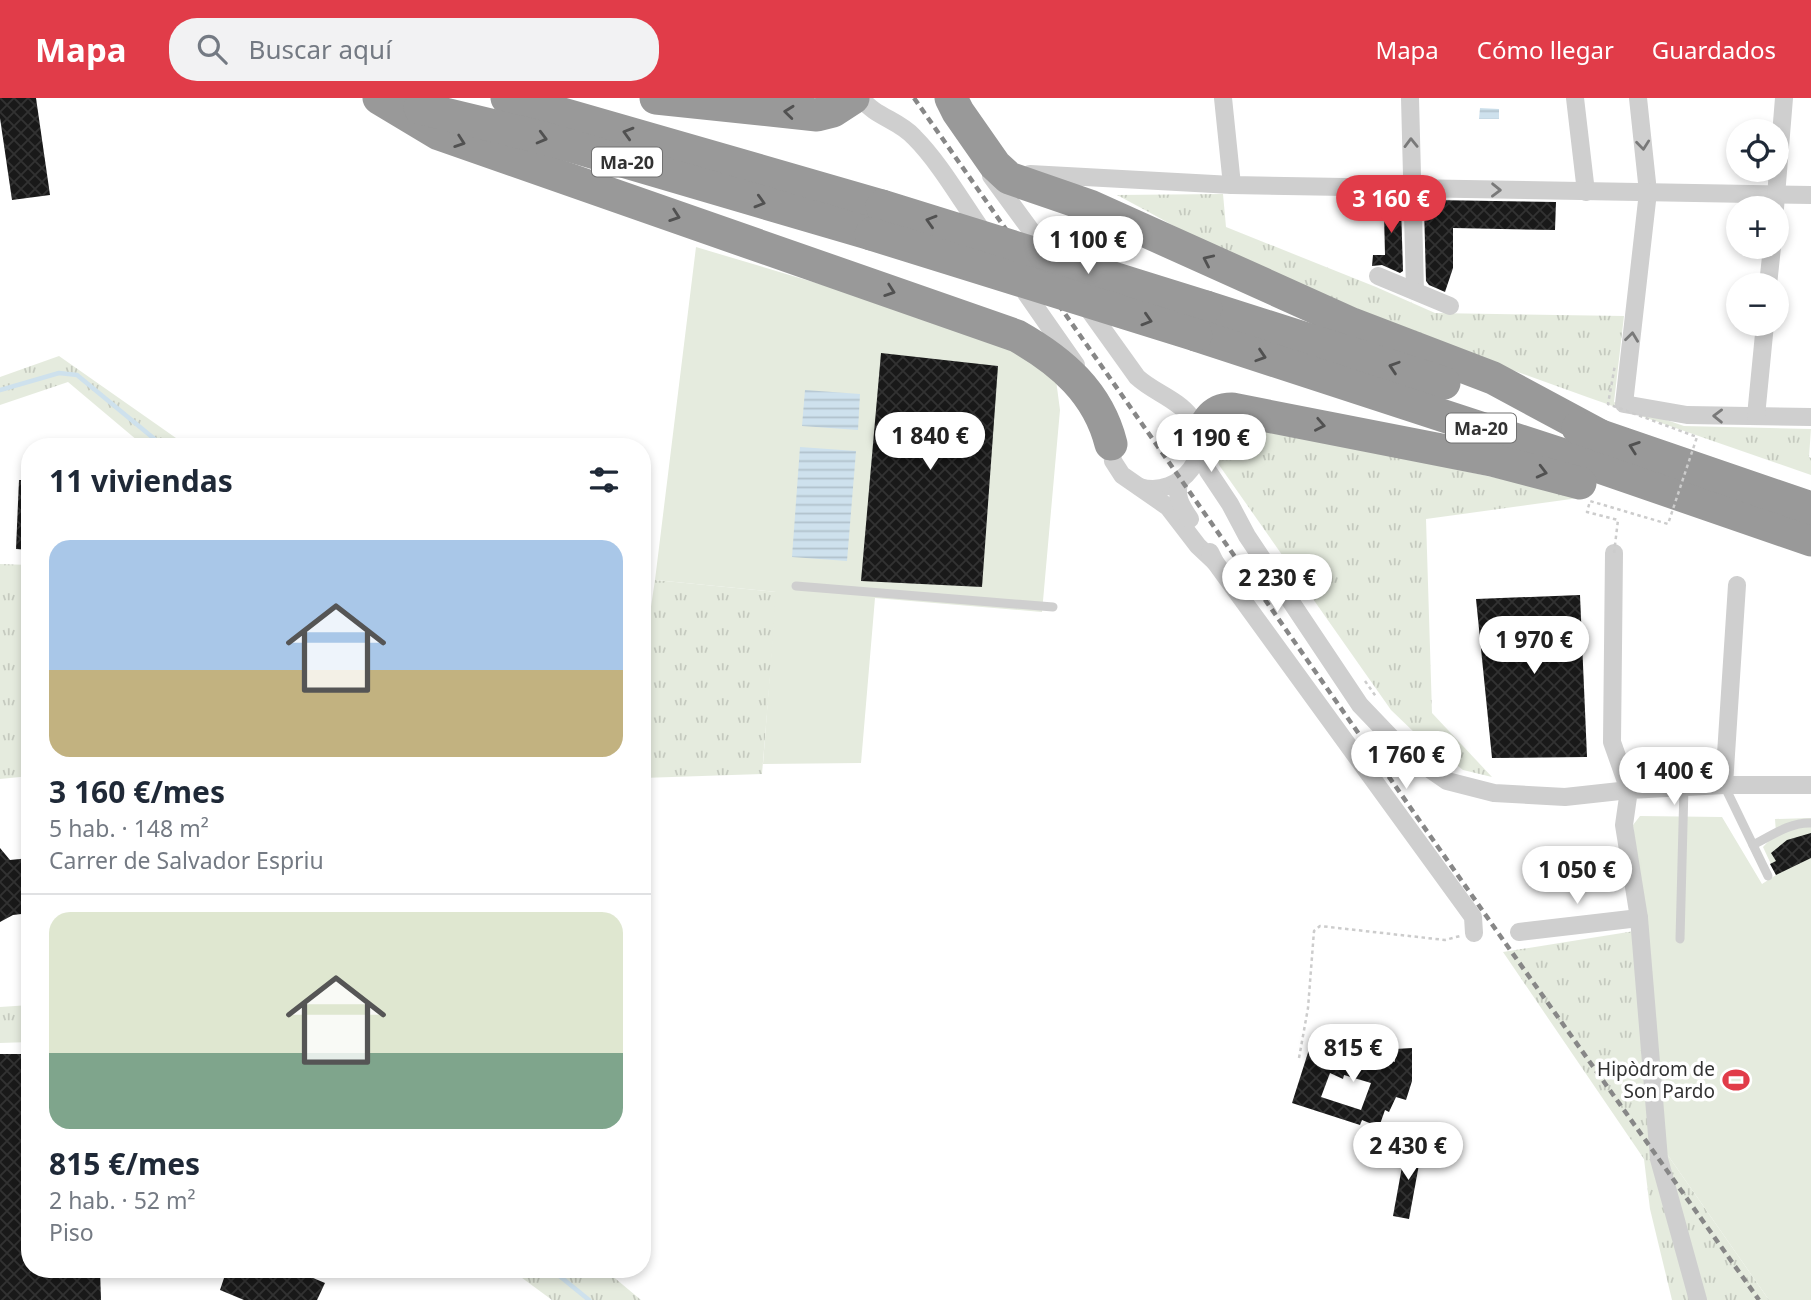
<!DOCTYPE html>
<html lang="es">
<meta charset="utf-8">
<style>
:root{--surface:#fff;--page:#f2f2f3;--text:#1f2937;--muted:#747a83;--line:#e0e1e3;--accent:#e13c49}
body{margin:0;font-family:"Noto Sans",sans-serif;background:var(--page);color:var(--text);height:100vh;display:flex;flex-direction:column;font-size:26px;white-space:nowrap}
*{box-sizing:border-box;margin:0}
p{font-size:23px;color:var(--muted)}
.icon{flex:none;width:38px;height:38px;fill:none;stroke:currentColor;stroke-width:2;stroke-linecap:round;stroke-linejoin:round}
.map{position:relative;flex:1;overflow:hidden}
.side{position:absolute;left:21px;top:340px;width:630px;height:840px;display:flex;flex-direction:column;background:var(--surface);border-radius:28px;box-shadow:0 4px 10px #0003}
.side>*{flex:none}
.tools{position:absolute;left:1726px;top:21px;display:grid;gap:14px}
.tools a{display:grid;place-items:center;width:63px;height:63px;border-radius:50%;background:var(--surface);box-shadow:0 4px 10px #0003;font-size:35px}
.price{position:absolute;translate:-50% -60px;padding:0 16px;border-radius:24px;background:#fff;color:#222;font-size:23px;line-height:46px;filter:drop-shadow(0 2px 4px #0008)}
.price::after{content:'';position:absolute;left:50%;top:42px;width:21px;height:16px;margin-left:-10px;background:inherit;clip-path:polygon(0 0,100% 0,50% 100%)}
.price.on{background:var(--accent);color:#fff}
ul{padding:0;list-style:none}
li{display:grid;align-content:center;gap:14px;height:371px;padding:0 28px}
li+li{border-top:2px solid var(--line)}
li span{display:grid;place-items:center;height:217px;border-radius:21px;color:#555}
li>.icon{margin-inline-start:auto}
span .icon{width:126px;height:126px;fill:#fffc;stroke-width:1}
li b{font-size:30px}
h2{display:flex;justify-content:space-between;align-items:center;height:84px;padding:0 28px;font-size:30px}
header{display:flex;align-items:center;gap:42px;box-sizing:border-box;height:98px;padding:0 35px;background:var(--accent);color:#fff}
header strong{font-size:33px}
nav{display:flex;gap:38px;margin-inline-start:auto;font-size:24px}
.search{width:490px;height:63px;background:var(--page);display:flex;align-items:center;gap:18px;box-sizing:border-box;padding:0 24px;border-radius:28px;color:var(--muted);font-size:26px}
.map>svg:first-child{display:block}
.grass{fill:url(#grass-tufts)}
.pitch{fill:#e5ebde}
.water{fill:url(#water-rules)}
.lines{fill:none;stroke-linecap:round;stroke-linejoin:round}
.stream{stroke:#cee1ed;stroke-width:4.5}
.building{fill:url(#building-cross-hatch);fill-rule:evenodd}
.path{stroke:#ccc;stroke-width:2.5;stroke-dasharray:3.5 3.5;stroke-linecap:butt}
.lane{stroke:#cfcfcf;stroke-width:9}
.street{stroke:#cfcfcf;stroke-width:18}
.highway{stroke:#999;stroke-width:33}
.rail{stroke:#878787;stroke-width:4.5;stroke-dasharray:7 5;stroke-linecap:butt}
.path-bridge{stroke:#ccc;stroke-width:2.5;stroke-dasharray:3.5 3.5;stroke-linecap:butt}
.highway-bridge{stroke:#999;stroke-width:33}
.oneway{stroke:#515151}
.oneway2{stroke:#797979}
.labels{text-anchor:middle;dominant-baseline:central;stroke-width:7;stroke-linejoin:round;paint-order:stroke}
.shield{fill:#fff;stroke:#707070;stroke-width:2}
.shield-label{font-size:18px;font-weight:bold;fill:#323232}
.poi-label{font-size:19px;fill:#323232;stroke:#fff;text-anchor:end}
</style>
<header>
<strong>Mapa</strong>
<div class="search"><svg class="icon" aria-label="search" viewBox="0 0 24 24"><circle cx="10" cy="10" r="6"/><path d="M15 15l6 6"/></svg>Buscar aquí</div>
<nav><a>Mapa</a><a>Cómo llegar</a><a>Guardados</a></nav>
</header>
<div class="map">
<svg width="1811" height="1202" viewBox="0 0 1811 1202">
<defs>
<pattern id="grass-tufts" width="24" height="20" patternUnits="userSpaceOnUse" patternTransform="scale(1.75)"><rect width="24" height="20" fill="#e5ebde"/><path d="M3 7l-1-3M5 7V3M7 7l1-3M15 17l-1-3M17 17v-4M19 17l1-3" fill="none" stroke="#c5cabf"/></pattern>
<pattern id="water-rules" width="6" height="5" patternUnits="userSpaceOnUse" patternTransform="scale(1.75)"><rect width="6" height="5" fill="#cee1ed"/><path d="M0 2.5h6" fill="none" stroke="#b1c2cc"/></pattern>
<pattern id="building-cross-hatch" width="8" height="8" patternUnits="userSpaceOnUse" patternTransform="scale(1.75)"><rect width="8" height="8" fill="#191919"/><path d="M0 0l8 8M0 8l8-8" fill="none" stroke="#323232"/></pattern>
</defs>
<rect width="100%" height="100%" fill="#fff"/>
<g class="grass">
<path d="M1223,96L1226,129L1376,189L1435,215L1624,218L1614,304L1684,328L1811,331L1809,359L1811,360V377C1625,312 1438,250 1258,171C1210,150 1163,121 1117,97Z"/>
<polygon points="59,258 176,340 182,348 144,348 68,284 0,307 0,279"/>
<polygon points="1250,327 1586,399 1426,421 1432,615 1492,679 1463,672 1416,636 1391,612 1219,367 1214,346 1225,328"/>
<polygon points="0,466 30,467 30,678 0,681"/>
<polygon points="655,482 777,494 762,676 642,680 642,568"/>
<polygon points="1647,831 1667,1056 1769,1202 1672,1202 1650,1111 1644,1061 1503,854"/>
<polygon points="30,907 30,944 0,945 0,909"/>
<polygon points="510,1171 604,1171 641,1202 552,1202"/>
</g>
<g class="pitch">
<polygon points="696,149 990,237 1056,282 1060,312 1042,514 875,500 861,665 763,666 776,494 655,482"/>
<polygon points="1640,718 1722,719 1762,786 1776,777 1763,749 1776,735 1775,721 1811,720 1811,1202 1769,1202 1667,1056 1633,727"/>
</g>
<g class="water">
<polygon points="1480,10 1499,11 1499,21 1479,21"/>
<polygon points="805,292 860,296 858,332 802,328"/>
<polygon points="800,349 856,353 847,463 792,459"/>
</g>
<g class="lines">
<g class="stream">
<polyline points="0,292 59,275 77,277 163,348"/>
<polyline points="551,1171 589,1202"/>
</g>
</g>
<g class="building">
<polygon points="0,0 36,0 50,97 12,102 0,20"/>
<polygon points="1375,101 1394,101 1401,108 1403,173 1400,175 1382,167 1372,168 1373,157 1385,157 1384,116 1374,116"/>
<polygon points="1431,102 1556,104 1555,132 1453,130 1453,170 1445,194 1429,187 1426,183 1424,109"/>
<polygon points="881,255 998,268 982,489 861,483"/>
<polygon points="19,382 30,382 30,452 16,451"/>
<polygon points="1580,497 1587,659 1492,660 1476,501"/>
<polygon points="1811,735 1811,760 1776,777 1770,766 1776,763 1771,755 1787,742"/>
<polygon points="0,750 10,762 30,760 30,815 13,817 0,824"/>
<path d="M1312,942L1378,966L1380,959L1395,964V951L1412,950V983L1406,1002L1396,999L1389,1014L1385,1012L1379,1029L1362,1022L1360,1027L1292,1005ZM1330,975L1343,981L1344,977L1371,985L1361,1012L1321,999Z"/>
<polygon points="0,956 30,956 30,1171 100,1171 101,1202 0,1202"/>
<polygon points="1406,1047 1422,1050 1409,1121 1393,1118"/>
<polygon points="227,1171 292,1171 325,1185 317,1202 244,1202 220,1192"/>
</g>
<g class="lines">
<g class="path">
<polyline points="1365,583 1377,600"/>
<polyline points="1299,960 1308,910 1314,833 1320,828 1445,842 1460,838"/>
</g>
<g class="lane">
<polyline points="796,488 1053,509"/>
<polyline points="1724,687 1768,778"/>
<path d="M1753,747C1771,738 1790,724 1811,725"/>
<polyline points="1680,841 1684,689"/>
</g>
<g class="street">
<path d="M861,0C875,19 899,22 914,39C941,66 963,106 986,138"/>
<polyline points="1223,0 1232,87"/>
<polyline points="1410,0 1415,193"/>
<polyline points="1575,0 1586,94"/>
<polyline points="1638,0 1648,94 1624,306 1687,317 1811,319"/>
<polyline points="1030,76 1232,87 1811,97"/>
<polyline points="991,78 1049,157"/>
<polyline points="1775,110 1784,0"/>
<polyline points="1378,178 1450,208"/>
<polyline points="1018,184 1076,267"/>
<polyline points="1768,187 1772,149"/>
<path d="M1084,205L1137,279C1153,294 1177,301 1190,318C1219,353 1180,401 1140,389"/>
<polyline points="1756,318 1765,226"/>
<polyline points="1110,338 1113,363 1122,377 1168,409 1198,448 1215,464"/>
<polyline points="1199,351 1208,373 1230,406 1247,438 1360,607 1405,654 1447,683 1494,695 1565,699 1629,692 1612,644 1614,455"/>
<path d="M1180,383C1174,398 1182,409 1190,421"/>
<polyline points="1210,454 1215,464 1473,819 1474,835"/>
<polyline points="1724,687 1737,487"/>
<polyline points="1519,834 1639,820"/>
<polyline points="1698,1202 1659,1061 1639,820 1624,727 1629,692 1724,687 1811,687"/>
</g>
<g class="highway">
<path d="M379,0L439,36L1017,238C1061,263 1098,294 1111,346"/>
<polyline points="507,0 882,108"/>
<polyline points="656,0 817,17 833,13 853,0"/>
<polyline points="951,0 958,14 995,67 1009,80 1090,108 1352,226 1493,280 1599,337"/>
<polyline points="420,10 544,40 871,136"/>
<polyline points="1206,209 1444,285"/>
<polyline points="1196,237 1588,365 1811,442"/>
<polyline points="1578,330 1811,410"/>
<path d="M1199,345C1204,327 1211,311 1232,311L1492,362L1580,385"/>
</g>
<polyline class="rail" points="914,0 1501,839 1759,1202"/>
<polyline class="path-bridge" points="1614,455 1618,422 1587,414 1590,403 1668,426 1697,339 1608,306 1615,267"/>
<g class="highway-bridge">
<polyline points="882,108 1206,209"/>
<polyline points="871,136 1196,237"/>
</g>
</g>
<defs><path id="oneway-chevron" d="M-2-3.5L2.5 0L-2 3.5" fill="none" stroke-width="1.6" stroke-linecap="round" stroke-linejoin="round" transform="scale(1.75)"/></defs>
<g class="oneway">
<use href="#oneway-chevron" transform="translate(789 14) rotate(-174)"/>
<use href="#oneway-chevron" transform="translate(628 35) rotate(-164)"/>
<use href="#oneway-chevron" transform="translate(542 40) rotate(15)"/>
<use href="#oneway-chevron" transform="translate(460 44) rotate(19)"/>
<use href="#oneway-chevron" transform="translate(760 104) rotate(16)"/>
<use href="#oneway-chevron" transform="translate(675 118) rotate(19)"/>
<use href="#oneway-chevron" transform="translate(931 123) rotate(-163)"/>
<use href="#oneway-chevron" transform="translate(1208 162) rotate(-155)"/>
<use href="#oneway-chevron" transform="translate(890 193) rotate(19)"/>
<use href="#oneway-chevron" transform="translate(1147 222) rotate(17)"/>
<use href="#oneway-chevron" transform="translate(1261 258) rotate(18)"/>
<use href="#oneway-chevron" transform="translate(1394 269) rotate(-162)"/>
<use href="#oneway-chevron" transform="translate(1320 327) rotate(11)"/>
<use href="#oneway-chevron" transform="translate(1634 349) rotate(-161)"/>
<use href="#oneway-chevron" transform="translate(1542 374) rotate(14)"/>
</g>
<g class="oneway2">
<use href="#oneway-chevron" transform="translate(1411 45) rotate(-91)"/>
<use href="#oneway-chevron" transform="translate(1643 47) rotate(84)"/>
<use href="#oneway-chevron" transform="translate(1496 92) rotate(1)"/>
<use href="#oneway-chevron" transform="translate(1632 239) rotate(-83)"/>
<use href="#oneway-chevron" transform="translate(1718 318) rotate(-179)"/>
</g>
<defs>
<g id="stadium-bare" transform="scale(2.1)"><path d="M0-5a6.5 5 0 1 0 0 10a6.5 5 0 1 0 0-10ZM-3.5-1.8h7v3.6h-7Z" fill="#e13c49" stroke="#fff" stroke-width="2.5" paint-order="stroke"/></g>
</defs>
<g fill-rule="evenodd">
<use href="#stadium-bare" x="1736" y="982"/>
</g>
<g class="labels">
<g class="shield">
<rect x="592" y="49.5" width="70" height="29" rx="5"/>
<rect x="1446" y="315.5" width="70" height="29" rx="5"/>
</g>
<g class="shield-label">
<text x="627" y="64">Ma-20</text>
<text x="1481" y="330">Ma-20</text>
</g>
<g class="poi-label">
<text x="1715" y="971">Hipòdrom de<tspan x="1715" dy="22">Son Pardo</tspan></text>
</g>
</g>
</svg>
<div class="tools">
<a><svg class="icon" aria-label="locate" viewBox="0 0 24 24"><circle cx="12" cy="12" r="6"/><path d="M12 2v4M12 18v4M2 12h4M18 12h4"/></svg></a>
<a>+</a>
<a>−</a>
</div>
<b class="price on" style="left:1391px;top:137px">3 160 €</b>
<b class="price" style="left:1088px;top:178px">1 100 €</b>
<b class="price" style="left:930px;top:374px">1 840 €</b>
<b class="price" style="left:1211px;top:376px">1 190 €</b>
<b class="price" style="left:1277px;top:516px">2 230 €</b>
<b class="price" style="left:1534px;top:578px">1 970 €</b>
<b class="price" style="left:1406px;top:693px">1 760 €</b>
<b class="price" style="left:1674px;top:709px">1 400 €</b>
<b class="price" style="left:1577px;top:808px">1 050 €</b>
<b class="price" style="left:1353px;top:986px">815 €</b>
<b class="price" style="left:1408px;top:1084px">2 430 €</b>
<section class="side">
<h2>11 viviendas<svg class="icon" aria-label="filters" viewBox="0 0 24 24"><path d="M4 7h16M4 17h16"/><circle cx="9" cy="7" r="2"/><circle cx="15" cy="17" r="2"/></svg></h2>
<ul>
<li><span style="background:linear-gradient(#a9c7e8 60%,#c2b280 0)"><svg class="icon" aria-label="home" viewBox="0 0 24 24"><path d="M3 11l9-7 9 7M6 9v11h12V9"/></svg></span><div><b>3 160 €/mes</b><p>5 hab. · 148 m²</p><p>Carrer de Salvador Espriu</p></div></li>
<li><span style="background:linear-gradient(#dfe7d0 65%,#7fa58c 0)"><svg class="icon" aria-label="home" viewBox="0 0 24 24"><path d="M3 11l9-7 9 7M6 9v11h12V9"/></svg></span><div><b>815 €/mes</b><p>2 hab. · 52 m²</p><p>Piso</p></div></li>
</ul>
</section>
</div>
